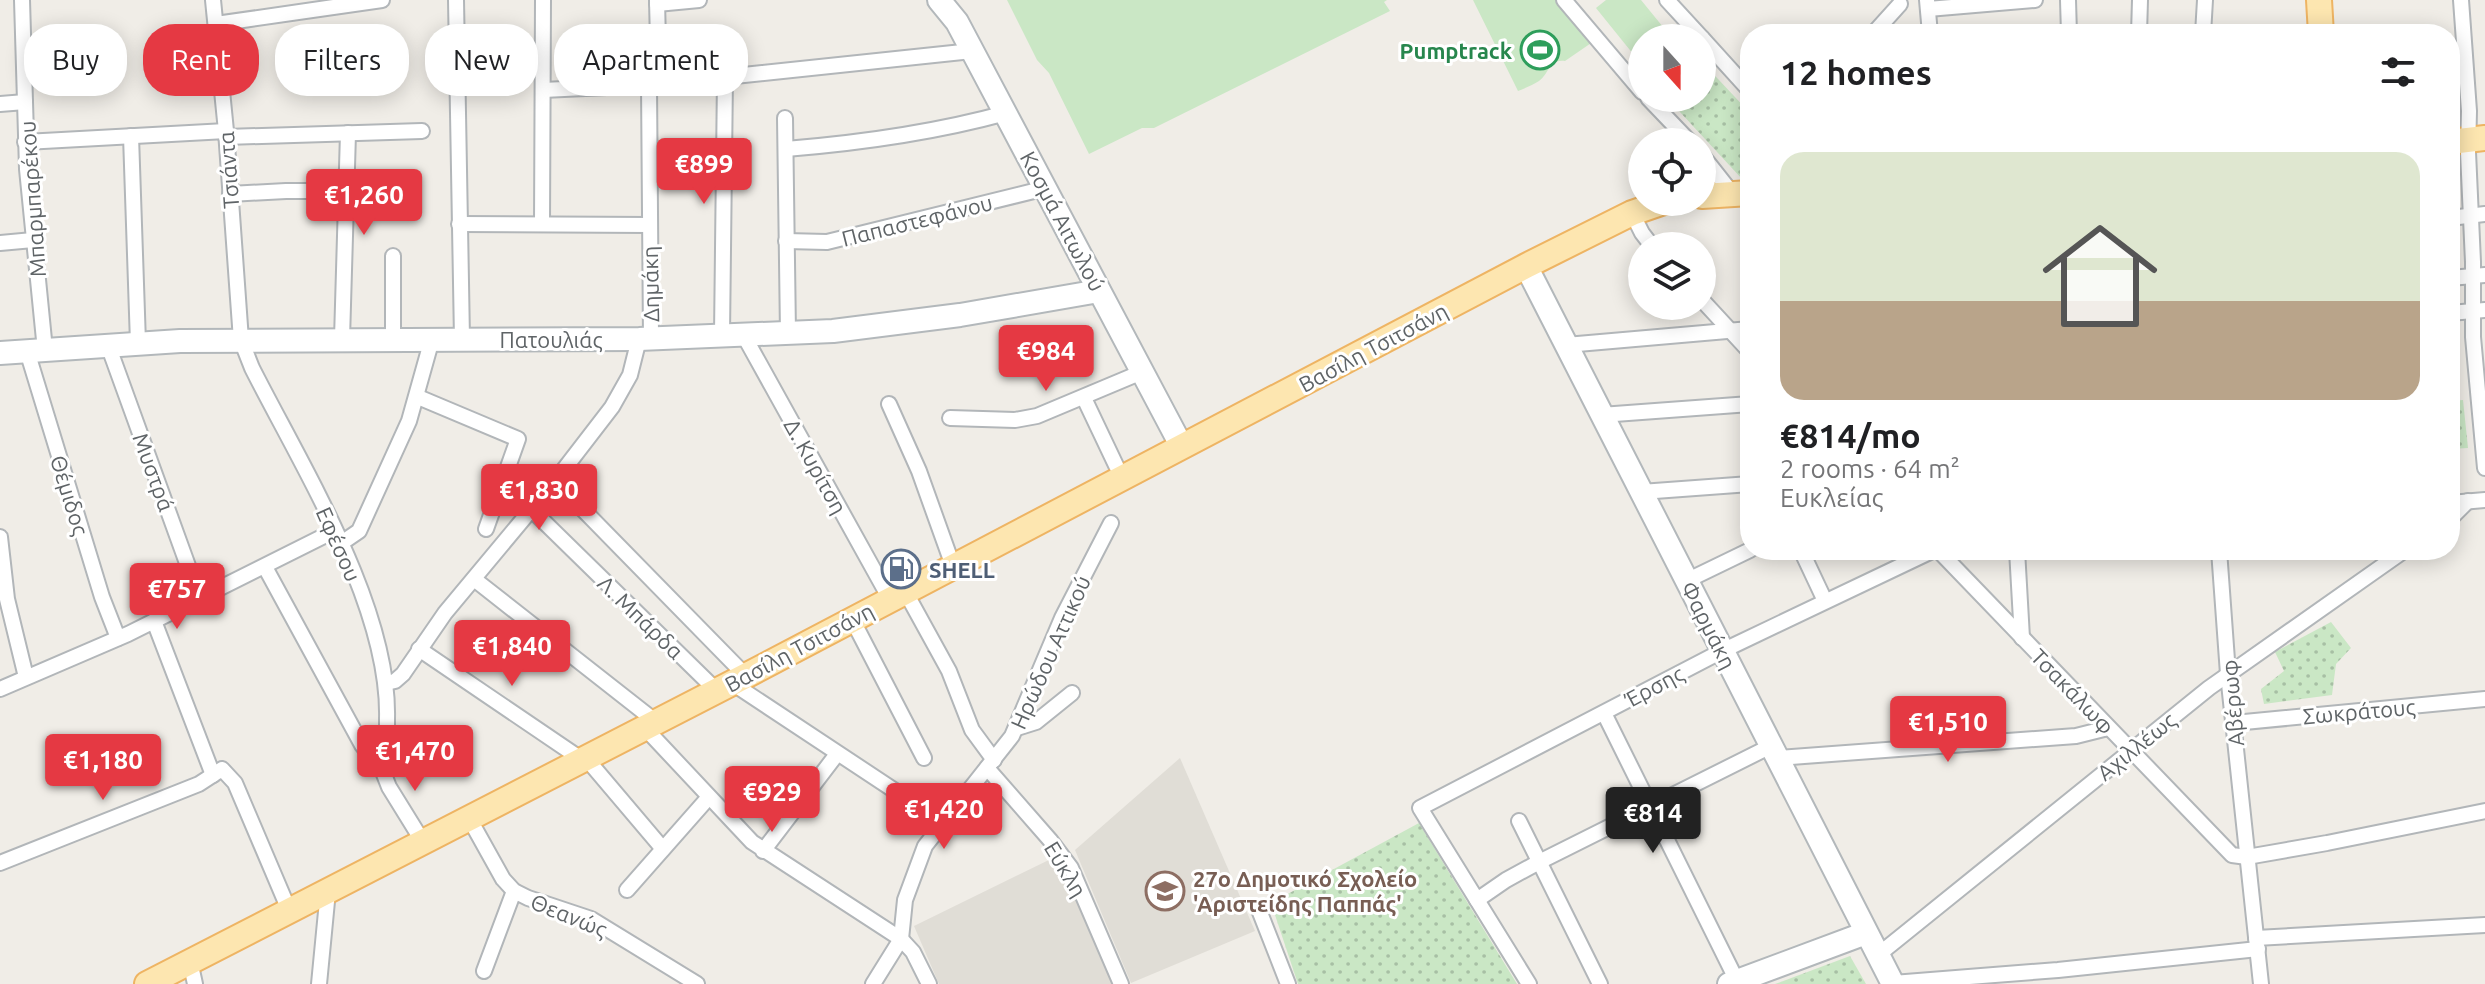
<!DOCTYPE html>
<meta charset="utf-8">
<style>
:root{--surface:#fff;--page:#f2f2f2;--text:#202124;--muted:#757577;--accent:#e53943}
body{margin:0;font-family:Ubuntu,sans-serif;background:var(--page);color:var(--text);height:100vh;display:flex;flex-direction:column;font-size:30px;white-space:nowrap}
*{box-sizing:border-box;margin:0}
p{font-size:26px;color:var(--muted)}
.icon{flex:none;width:44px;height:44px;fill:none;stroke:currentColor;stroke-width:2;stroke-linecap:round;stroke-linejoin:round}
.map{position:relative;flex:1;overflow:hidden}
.drawer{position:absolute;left:1740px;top:24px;width:720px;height:536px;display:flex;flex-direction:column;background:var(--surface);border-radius:32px;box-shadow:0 4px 20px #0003}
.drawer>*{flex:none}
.hud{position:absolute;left:24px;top:24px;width:760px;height:72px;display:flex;gap:16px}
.needle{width:52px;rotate:159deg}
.fabs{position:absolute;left:1628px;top:24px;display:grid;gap:16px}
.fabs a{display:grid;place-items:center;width:88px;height:88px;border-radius:50%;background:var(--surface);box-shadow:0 4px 20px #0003;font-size:40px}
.price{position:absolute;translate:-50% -68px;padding:0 18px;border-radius:8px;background:var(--accent);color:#fff;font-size:26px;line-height:52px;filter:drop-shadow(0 2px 4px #0008)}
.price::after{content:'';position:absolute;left:50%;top:48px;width:24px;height:18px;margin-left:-12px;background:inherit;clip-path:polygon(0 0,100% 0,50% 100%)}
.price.selected{background:#222;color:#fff}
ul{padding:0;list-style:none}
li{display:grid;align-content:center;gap:16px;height:424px;padding:0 40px}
li span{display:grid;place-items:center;height:248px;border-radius:24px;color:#555}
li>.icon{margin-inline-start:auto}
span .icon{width:144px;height:144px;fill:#fffc;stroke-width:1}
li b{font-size:34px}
h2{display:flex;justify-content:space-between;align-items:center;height:96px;padding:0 40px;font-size:34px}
.chip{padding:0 28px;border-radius:32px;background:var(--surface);box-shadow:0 4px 20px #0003;font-size:28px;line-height:72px}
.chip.selected{background:var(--accent);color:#fff}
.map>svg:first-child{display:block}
.education{fill:#e0ddd6}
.grass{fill:url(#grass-dots)}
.garden{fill:#cae7c5}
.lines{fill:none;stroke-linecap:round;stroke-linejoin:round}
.street-casing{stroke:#b2b6b9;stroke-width:18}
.secondary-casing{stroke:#b3b8bb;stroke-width:26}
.primary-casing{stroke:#eeb463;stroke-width:28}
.street{stroke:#fff;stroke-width:14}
.secondary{stroke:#fff;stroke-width:22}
.primary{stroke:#fde6b0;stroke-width:24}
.labels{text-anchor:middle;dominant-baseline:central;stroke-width:6;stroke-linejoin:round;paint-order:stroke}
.leisure-label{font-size:22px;font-weight:bold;fill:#27864d;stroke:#fff;text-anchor:end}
.street-label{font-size:22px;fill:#5f6467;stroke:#fff}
.service-label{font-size:22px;font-weight:bold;fill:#4e5e75;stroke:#fff;text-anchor:start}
.education-label{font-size:22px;font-weight:bold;fill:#785e54;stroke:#fff;text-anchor:start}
</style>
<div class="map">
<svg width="2485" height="984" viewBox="0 0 2485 984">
<defs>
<pattern id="grass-dots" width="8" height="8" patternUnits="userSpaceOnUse" patternTransform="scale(2)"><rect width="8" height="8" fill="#cae7c5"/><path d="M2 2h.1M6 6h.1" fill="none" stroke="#a7bfa4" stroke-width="1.8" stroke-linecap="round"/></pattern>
</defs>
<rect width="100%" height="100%" fill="#f0ede7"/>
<g class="education">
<polygon points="1180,758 1255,931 1131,983 1075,850"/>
<polygon points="1055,857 1068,879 1112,984 939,984 914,926"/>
</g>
<g class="grass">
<polygon points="1702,62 1750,113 1750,181 1743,180 1667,98 1702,98"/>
<polygon points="2463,400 2468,448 2450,449 2450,401"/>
<polygon points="2331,622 2351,648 2336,664 2332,695 2264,704 2261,689 2284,671 2275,652"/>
<polygon points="1419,823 1517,984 1298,984 1271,903"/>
<polygon points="1850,956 1866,984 1775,984"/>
</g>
<g class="garden">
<polygon points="1007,0 1387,0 1384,2 1390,11 1154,128 1142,128 1089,154 1049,73 1037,60"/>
<path d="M1473,0H1564L1597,39L1565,61C1548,59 1550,73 1539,81C1533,85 1525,88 1518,91Z"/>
<polygon points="1606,0 1641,0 1672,38 1642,38 1642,65 1596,8"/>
</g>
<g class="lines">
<g class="street-casing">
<g id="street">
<polyline points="22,0 27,169 45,350"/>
<path d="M213,0L226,131L241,340L252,368C302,467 390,607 387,719C387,733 388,748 378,759"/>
<polyline points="456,0 462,339"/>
<polyline points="657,0 659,84"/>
<polyline points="1564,0 1642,92"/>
<polyline points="1667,0 1702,38"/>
<polyline points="1927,0 1930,34"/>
<polyline points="2068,0 2069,34"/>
<polyline points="2461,0 2469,111 2468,152 2473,262 2473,337 2485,468"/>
<polyline points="657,4 699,0"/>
<polyline points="1928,9 2035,0"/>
<polyline points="216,24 382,0"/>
<polyline points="1873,34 1900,4"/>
<polyline points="2139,34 2140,0"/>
<polyline points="2203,34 2205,0"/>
<polyline points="1702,38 1750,91"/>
<polyline points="649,85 651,338"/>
<polyline points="543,90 649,85 972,51"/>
<polyline points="1648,98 1690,142"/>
<polyline points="0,104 25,102"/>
<polyline points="785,118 788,333"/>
<polyline points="131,136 138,343"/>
<polyline points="226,137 422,131"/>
<polyline points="25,142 226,131"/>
<path d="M786,149C860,143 933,133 1006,113"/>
<polyline points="1702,155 1732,193"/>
<polyline points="230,194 286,191 346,191"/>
<polyline points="1632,213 1642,233 1652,246"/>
<polyline points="2450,218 2485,214"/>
<polyline points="459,224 650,225"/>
<polyline points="542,224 543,0"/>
<polyline points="786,241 827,242 1046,188"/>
<polyline points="0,243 33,240"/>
<polyline points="393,256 393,339"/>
<polyline points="2450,278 2485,275"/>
<polyline points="1702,300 1750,352"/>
<polyline points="2450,313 2485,310"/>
<polyline points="743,334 890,599"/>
<polyline points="722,335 725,77"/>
<polyline points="342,339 348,133"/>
<polyline points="108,345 200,599"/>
<polyline points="1566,345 1750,329"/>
<polyline points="27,351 102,597 118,638"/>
<polyline points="418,397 518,439 486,529"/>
<polyline points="1084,398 1122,478"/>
<polyline points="889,404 919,471 953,566"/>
<polyline points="1601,415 1750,404"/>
<polyline points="950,418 1015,420 1037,416 1142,372"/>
<polyline points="555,481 746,676"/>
<polyline points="1641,492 1750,484"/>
<polyline points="2450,503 2485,500"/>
<polyline points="532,510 717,691"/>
<polyline points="2450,519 2468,501"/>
<polyline points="0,537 7,599 26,677"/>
<polyline points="340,544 359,531 409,421 432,339"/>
<polyline points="1801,550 1825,601"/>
<polyline points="1938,550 2232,855 2247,857 2327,843 2485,811"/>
<polyline points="2017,550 2022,638"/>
<polyline points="2219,550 2228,674 2261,984"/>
<polyline points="265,567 362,745 369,754 378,759"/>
<polyline points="474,579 655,721"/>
<polyline points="1686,581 1750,550"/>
<polyline points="905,591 949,671 972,730 994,760"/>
<polyline points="852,619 924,758"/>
<polyline points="154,621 213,775"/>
<polyline points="419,649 581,759"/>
<polyline points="386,683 395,681 403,674 445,613 555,481 612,407 630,375 639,339"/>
<polyline points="732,683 942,822"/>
<polyline points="0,689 128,634 334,531"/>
<polyline points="1604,713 1737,981"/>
<polyline points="2234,723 2485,699"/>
<polyline points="644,727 752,842 901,939 913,952 929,984"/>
<polyline points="1017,728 1036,722 1072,693"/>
<polyline points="585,757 663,849"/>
<polyline points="1777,758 2076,736 2108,728"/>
<polyline points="378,759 389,787 423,842"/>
<polyline points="987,768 1050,840 1071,868 1121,984"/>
<polyline points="469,818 503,879 514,891 528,898 591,919 697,984"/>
<polyline points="1519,821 1600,984"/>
<polyline points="763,851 837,754"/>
<polyline points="0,863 199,784 222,769 235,783 289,910"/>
<polyline points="627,890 709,797"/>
<polyline points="1477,900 1506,880 1539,862 1771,746"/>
<polyline points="1259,910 1288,984"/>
<polyline points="2256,938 2485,925"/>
<polyline points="1878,955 2209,688 2405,550"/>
<polyline points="190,961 195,984"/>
<polyline points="484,971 514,891"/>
<polyline points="1893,983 2058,970 2258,949"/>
<polyline points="319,984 328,891"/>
<polyline points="873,984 901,939 905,900 925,846 1012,736 1062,618 1111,523"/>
<polyline points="1529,984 1420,808 1722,651 1934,550"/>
</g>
</g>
<g class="secondary-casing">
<g id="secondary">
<polyline points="939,0 957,22 1182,447"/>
<polyline points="1526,266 1893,984"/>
<polyline points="0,353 180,341 639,339 833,331 960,315 1099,291"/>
<polyline points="1729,984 1866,933"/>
</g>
</g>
<g class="primary-casing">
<g id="primary">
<polyline points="2319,0 2321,34"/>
<polyline points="2450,142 2485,138"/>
<polyline points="1702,196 1750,193"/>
<polyline points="147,984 732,683 1526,266 1632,213 1664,202"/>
</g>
</g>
<use href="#street" class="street"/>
<use href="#secondary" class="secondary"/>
<use href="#primary" class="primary"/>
</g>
<defs>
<g id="stadium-ring" transform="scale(2)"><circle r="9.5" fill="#fff" stroke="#2e9e5b" stroke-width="1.5"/><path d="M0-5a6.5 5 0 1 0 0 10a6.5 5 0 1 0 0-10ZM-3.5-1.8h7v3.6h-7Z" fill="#2e9e5b"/></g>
<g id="fuel-ring" transform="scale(2)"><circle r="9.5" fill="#fff" stroke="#5c6f8a" stroke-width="1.5"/><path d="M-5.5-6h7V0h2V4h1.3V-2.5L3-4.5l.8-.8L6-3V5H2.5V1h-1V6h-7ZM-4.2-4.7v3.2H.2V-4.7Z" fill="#5c6f8a"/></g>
<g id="school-ring" transform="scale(2)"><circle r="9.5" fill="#fff" stroke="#8d6e63" stroke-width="1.5"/><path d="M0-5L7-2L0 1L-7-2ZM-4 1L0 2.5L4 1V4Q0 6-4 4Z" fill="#8d6e63"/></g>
</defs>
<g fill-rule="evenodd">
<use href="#stadium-ring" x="1540" y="50"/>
<use href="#fuel-ring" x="901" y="569"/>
<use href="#school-ring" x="1165" y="891"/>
</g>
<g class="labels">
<g class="leisure-label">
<text x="1512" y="50">Pumptrack</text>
</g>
<g class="street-label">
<text transform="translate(228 170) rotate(-94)">Τσιάντα</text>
<text transform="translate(32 199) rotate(-94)">Μπαρμπαρέκου</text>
<text transform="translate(917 220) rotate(-14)">Παπαστεφάνου</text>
<text transform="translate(1063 221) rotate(62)">Κοσμά Αιτωλού</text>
<text transform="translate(650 284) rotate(-91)">Δημάκη</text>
<text x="551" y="339">Πατουλιάς</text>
<text transform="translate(1373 347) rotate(-28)">Βασίλη Τσιτσάνη</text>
<text transform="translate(816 466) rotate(61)">Δ. Κυρίτση</text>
<text transform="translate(154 472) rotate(70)">Μυστρά</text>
<text transform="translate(70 495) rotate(73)">Θέμιδος</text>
<text transform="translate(339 544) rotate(66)">Εφέσου</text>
<text transform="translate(641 617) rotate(44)">Λ. Μπάρδα</text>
<text transform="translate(1709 625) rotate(63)">Φαρμάκη</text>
<text transform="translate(799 647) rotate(-28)">Βασίλη Τσιτσάνη</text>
<text transform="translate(1050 652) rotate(-66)">Ηρώδου Αττικού</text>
<text transform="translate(1654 686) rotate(-28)">Έρσης</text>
<text transform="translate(2073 691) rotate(46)">Τσακάλωφ</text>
<text transform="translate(2232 703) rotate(-95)">Αβέρωφ</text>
<text transform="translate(2359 711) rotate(-5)">Σωκράτους</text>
<text transform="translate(2136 746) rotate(-39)">Αχιλλέως</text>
<text transform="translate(1066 869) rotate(59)">Εύκλη</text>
<text transform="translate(569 915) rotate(22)">Θεανώς</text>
</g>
<g class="service-label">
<text x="929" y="569">SHELL</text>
</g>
<g class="education-label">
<text x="1193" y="878">27ο Δημοτικό Σχολείο<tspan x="1193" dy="25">'Αριστείδης Παππάς'</tspan></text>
</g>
</g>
</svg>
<div class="fabs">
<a><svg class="needle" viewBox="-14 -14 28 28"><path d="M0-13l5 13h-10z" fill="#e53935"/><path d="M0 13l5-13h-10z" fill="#757577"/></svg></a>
<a><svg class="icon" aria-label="locate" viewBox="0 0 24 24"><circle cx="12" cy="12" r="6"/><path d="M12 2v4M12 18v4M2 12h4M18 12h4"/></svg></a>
<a><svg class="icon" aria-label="layers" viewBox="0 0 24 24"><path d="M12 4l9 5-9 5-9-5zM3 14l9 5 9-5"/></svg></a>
</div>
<b class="price" style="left:704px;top:206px">€899</b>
<b class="price" style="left:364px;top:237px">€1,260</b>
<b class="price" style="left:1046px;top:393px">€984</b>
<b class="price" style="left:539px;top:532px">€1,830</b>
<b class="price" style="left:177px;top:631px">€757</b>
<b class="price" style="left:512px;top:688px">€1,840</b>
<b class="price" style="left:1948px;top:764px">€1,510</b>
<b class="price" style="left:415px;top:793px">€1,470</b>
<b class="price" style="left:103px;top:802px">€1,180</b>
<b class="price" style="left:772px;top:834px">€929</b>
<b class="price" style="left:944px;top:851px">€1,420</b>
<b class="price selected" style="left:1653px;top:855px">€814</b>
<div class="hud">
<a class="chip">Buy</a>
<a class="chip selected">Rent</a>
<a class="chip">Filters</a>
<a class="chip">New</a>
<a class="chip">Apartment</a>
</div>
<section class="drawer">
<h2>12 homes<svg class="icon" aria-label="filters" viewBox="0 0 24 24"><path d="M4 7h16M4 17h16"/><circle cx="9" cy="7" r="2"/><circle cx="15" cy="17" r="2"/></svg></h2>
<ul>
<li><span style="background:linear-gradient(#dfe7d0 60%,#b9a48a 0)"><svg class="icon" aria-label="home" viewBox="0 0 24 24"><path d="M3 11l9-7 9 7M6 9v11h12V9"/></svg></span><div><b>€814/mo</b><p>2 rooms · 64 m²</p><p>Ευκλείας</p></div></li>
</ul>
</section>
</div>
